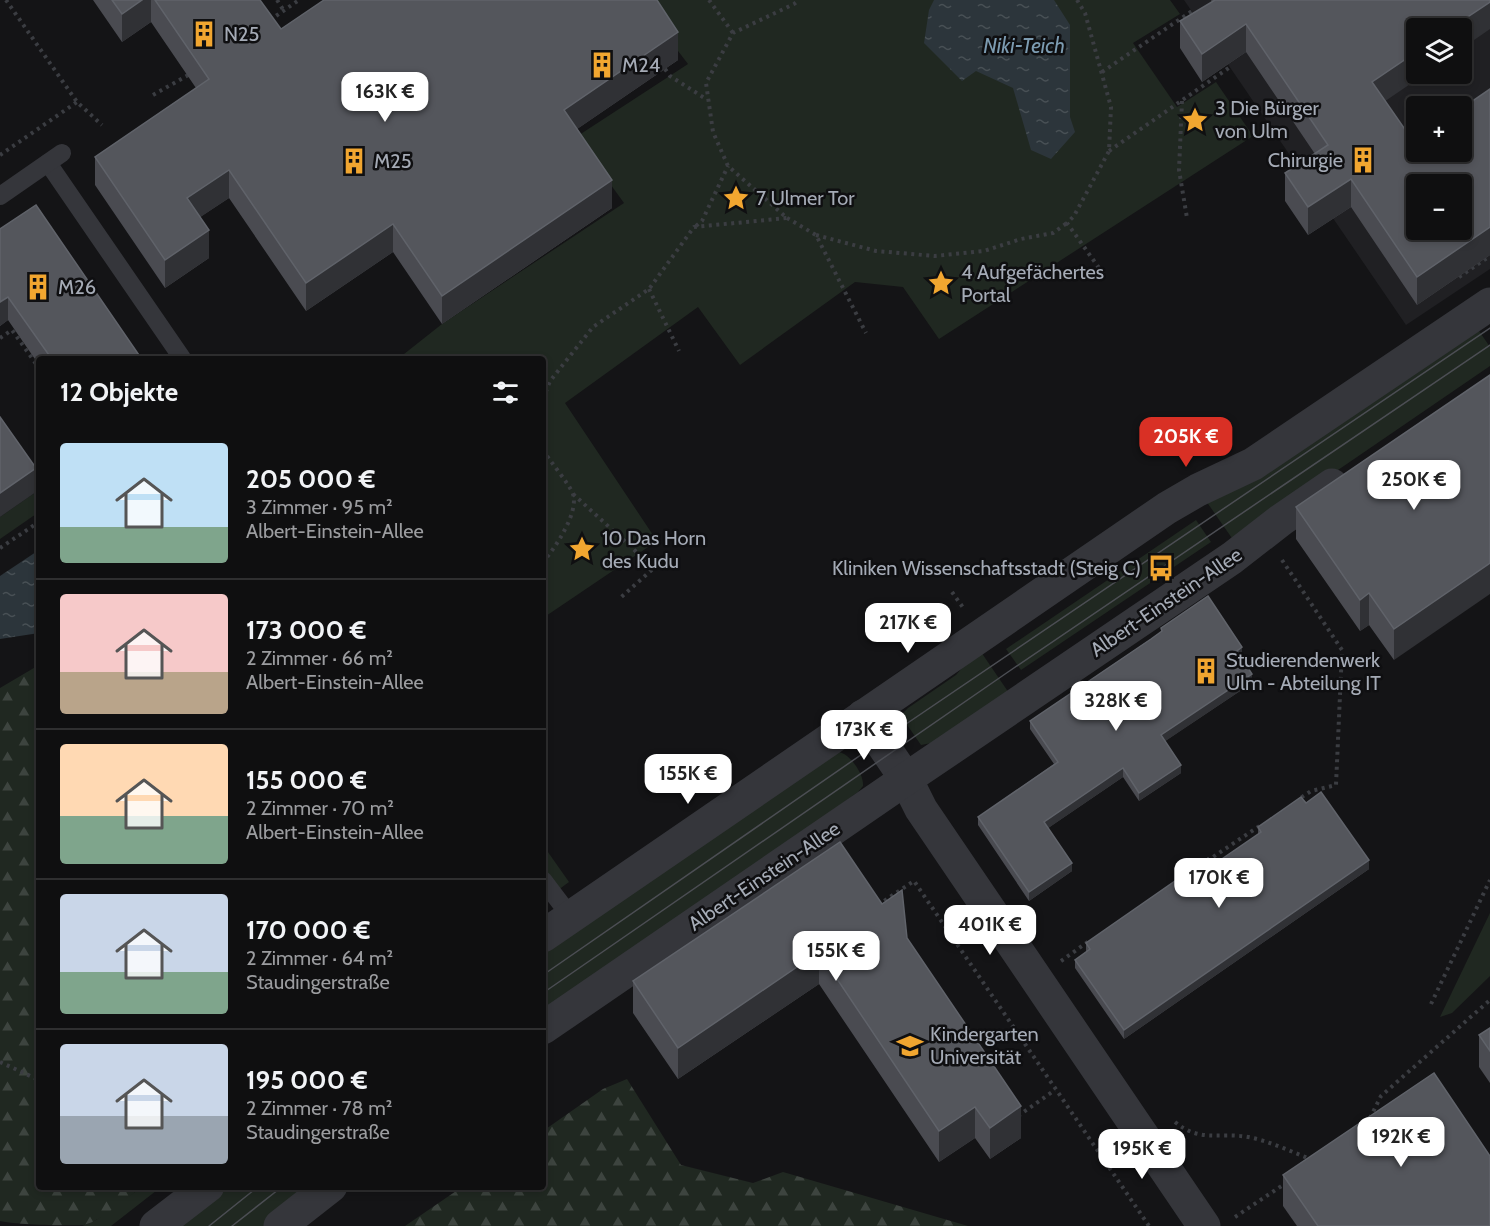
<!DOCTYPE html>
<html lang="de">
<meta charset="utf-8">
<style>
:root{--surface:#0f0f10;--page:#181819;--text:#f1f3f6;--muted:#9b9c9f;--line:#2f2f30;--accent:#d93025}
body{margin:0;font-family:Cabin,sans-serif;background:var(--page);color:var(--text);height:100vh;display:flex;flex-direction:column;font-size:22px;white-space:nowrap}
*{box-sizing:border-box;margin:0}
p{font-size:20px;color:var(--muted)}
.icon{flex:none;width:33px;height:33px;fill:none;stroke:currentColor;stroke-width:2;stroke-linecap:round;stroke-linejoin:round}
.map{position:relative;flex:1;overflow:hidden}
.side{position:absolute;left:36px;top:356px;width:510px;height:834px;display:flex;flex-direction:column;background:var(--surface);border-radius:6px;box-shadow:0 3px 9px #0003,0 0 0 2px var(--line)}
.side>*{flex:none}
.controls{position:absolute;left:1406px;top:18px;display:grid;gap:12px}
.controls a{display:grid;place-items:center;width:66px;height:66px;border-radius:6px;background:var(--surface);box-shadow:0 3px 9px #0003,0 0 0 2px var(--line);font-size:30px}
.price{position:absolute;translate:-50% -51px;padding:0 14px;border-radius:12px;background:#fff;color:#222;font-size:20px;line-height:39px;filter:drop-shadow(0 2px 3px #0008)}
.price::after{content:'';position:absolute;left:50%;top:36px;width:18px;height:14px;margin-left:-9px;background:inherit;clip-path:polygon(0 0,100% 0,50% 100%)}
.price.selected{background:var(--accent);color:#fff}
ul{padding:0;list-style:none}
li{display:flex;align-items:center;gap:18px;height:150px;padding:0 24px}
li+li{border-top:2px solid var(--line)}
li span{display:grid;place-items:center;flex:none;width:168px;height:120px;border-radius:6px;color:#555}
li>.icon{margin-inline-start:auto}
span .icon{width:72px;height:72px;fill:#fffc;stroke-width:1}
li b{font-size:26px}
h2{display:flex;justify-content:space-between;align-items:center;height:72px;padding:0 24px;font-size:26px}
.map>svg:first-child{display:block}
.built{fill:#202023;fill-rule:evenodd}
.green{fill:#202821}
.forest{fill:url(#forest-firs)}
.water{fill:url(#water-ripples)}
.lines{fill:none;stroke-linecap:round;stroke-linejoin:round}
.path{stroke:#3b3d42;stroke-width:4;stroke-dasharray:3 4.5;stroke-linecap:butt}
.service{stroke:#35363b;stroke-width:18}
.minor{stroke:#35363b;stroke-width:33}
.tertiary{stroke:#35363b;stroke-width:33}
.tram{stroke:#4c4e54;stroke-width:1.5}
.wall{fill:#4a4b51}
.shaded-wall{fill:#303135}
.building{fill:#54565c;stroke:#60636a;stroke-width:1.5;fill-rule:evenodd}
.labels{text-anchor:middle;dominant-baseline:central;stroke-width:5;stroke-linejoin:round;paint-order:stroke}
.poi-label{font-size:20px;fill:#a5abb6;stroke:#0f0f11;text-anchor:start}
.street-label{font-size:20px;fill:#a5abb6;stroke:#0f0f11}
.water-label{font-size:21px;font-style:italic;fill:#7c9bb1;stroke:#0f0f11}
</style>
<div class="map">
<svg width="1490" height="1226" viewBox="0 0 1490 1226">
<defs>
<pattern id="forest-firs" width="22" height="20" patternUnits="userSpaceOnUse" patternTransform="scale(1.5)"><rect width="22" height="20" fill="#202821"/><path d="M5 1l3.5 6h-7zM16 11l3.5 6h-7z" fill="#3d443f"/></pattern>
<pattern id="water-ripples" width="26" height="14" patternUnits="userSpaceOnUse" patternTransform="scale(1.5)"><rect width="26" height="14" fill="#2c353b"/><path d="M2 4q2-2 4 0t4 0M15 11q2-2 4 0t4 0" fill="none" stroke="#485055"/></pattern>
</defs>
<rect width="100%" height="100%" fill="#141416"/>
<path class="built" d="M1184,0H1490V269L1406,325ZM1416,28H1461V74H1416ZM1416,106H1461V152H1416ZM1416,184H1461V230H1416Z"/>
<g class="green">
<polygon points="639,0 1170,0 1180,14 1133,43 1177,107 1216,82 1253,136 939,339 903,287 855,282 740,365 698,307 565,403 657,541 543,618 543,358 399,358 442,324 624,203 576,137 688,64"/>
<polygon points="1475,325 1490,347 1490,366 1281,509 1236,544 1204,498"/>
<polygon points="36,492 39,496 39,512 0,539 0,517"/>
<polygon points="1196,520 1211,542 1021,670 1006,649"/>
<polygon points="979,649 1011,696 931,743 921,745 903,719 903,713 908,708 956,675"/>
<path d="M839,752C850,754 864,774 863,786L858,792L543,1017V951Z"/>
<polygon points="543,845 569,882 543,901"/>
<polygon points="1490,913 1490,976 1452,1013 1440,1017"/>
<polygon points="142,1187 161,1187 111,1226 82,1226 96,1220"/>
<polygon points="227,1187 317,1187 266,1226 176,1226"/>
</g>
<g class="forest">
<path d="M39,665V1186L142,1187C126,1198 103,1220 84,1225C66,1226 18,1225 0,1221V688Z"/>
<polygon points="627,1079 681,1165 753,1183 783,1172 968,1226 405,1226 462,1187 543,1186 543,1131 603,1089"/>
</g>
<g class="water">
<polygon points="934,0 1054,0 1070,25 1070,117 1075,132 1051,159 1031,150 1013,88 976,71 962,81 924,43 929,10"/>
<polygon points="39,550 39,633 0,639 0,576"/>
</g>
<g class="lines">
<g class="path">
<polyline points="6,0 77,102 102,125"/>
<polyline points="277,0 284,11"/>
<polyline points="709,0 733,33"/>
<polyline points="1077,0 1085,13 1111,107 1109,151 1074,216 1067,223 1104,275"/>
<polyline points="270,20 299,0"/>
<polyline points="665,69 670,76 706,99"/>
<polyline points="1102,72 1192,11"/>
<polyline points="153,95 190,74"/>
<polyline points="1182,101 1179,170 1187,218"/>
<polyline points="1109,151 1230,67"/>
<polyline points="0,155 77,102"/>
<polyline points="787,218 816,235 866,333"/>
<polyline points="696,226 702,221 728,166"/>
<polyline points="816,235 876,251 935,256 984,251 1021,239 1053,233 1067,223"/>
<polyline points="1459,277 1490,256"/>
<polyline points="649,289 679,351"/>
<polyline points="0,338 12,330 39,368"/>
<polyline points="543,399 550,381 593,327 649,289 694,227 787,218 728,166 713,132 706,83 733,33 794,4 799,0"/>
<path d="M543,450C549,460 570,485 573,494C579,513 555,548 543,562"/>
<polyline points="33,484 39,492"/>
<polyline points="573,494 654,568 619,599"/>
<polyline points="0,548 39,522"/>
<polyline points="1282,560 1342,650 1336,785 1311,791 1299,799"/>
<polyline points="952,592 964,609"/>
<polyline points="1207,861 1261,825"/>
<polyline points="878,905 914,881 1149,1226"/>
<polyline points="1061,961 1089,941"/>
<polyline points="1431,1004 1490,880"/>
<polyline points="0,1062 39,1080"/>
<polyline points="1018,1116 1055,1090"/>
<polyline points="1370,1118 1381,1096 1490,1000"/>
<path d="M1175,1122C1200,1143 1220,1132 1248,1137C1269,1141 1290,1151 1310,1159"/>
<polyline points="1235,1217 1286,1183"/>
</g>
<g class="service">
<polyline points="48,163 182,358"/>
<polyline points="0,196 62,153"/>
<polyline points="543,880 571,917"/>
</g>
<polyline class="minor" points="906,779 921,809 1204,1226"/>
<g class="tertiary">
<polyline points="863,716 906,779"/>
<polyline points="543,936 1167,508 1198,490 1253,464 1490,304"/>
<polyline points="543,1028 906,779 1232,558 1281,520 1332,485"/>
<polyline points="156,1226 208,1186"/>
<polyline points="280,1226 331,1186"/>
</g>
<g class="tram">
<polyline points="543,975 881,741 1490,328"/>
<polyline points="543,993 1008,672 1490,345"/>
<polyline points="209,1226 259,1186"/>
<polyline points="232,1226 283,1186"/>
</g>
</g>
<g class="wall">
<polygon points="93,0 260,0 281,29 678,60 577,129 612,208 442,324 393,252 306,311 229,198 200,217 209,258 165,288 95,185 95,157 196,88 151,22 122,42"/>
<polygon points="1211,0 1490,0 1385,101 1413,141 1490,89 1490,255 1417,305 1351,207 1308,235 1285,201 1285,173 1315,154 1246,52 1202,82 1180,48 1180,21 1212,2"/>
<polygon points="0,229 141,358 39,358 39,365 8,320 0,326"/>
<polygon points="1490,375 1394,660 1369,625 1360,631 1296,539 1296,507"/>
<polygon points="1161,628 1242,655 1240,657 1252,683 1165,741 1181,773 1139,801 1123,777 1048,828 1072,871 1029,901 978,825 978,817 1054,764 1030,729 1030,721 1161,632"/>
<polygon points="1306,803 1369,869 1124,1039 1075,968 1075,960 1086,952 1086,943 1213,865 1258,835 1258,827"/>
<polygon points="882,904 907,938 1021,1138 990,1159 975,1138 939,1162 819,984 678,1079 633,1013 633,981"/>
<polygon points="1490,1028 1490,1083 1479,1067 1479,1035"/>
<polygon points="1283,1175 1490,1226 1297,1226 1283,1206"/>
</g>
<g class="shaded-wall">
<polygon points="142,0 151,0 151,22 122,42 122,14"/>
<polygon points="1490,2 1490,29 1461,49 1461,28 1451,28"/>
<polygon points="1246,24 1246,52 1202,82 1202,54"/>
<polygon points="678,32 678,60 564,138 564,110"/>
<polygon points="1416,52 1416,74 1425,74 1372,110 1372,82"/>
<polygon points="229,170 229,198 187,226 187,198"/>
<polygon points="1351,179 1351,207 1308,235 1308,207"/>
<polygon points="612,180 612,208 442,324 442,296"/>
<polygon points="393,224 393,252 306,311 306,283"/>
<polygon points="1490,227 1490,255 1417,305 1417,277"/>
<polygon points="209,230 209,258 165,288 165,260"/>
<polygon points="8,297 8,320 0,326 0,302"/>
<polygon points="36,468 36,492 0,517 0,493"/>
<polygon points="1490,563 1490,594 1394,660 1394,629"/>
<polygon points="1369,593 1369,625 1360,631 1360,600"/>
<polygon points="1242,647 1242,655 1237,660 1237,651"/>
<polygon points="1252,674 1252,683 1161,744 1161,735"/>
<polygon points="1181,765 1181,773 1139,801 1139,793"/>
<polygon points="1123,768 1123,777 1044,831 1044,822"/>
<polygon points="1369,860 1369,869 1124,1039 1124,1030"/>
<polygon points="1072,863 1072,871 1029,901 1029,892"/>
<polygon points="819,952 819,984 678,1079 678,1048"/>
<polygon points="1021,1106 1021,1138 990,1159 990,1128"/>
<polygon points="975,1107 975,1138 939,1162 939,1131"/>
</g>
<g class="building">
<polygon points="112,0 142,0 122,14"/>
<polygon points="155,0 260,0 281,29 324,0 657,0 678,32 564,110 612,180 442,296 393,224 306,283 229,170 187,198 209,230 165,260 95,157 209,79"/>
<path d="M1215,0H1490V2L1451,28H1416V52L1372,82L1413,141L1416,139V152H1461V109L1490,89V227L1417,277L1351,179L1308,207L1285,173L1328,145L1246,24L1202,54L1180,21ZM1416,184H1461V230H1416Z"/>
<polygon points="36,205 141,358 51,358 8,297 0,302 0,229"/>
<polygon points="1490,375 1490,563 1394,629 1369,593 1360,600 1296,507"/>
<polygon points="0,417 36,468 0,493"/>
<polygon points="1208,596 1242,647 1237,651 1252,674 1161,735 1181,765 1139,793 1123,768 1044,822 1072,863 1029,892 978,817 1058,762 1030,721 1151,639 1162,631 1161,628"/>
<polygon points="1321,792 1369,860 1124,1030 1075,960 1090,949 1086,943 1208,858 1213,865 1261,832 1258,827 1301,797 1306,803"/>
<polygon points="840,842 882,904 902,890 907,938 1021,1106 990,1128 975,1107 939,1131 819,952 678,1048 633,981"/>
<polygon points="1490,1028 1490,1051 1479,1035"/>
<polygon points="1434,1073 1490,1156 1490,1226 1318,1226 1283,1175"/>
</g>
<defs>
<g id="building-bare" transform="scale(2.07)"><path d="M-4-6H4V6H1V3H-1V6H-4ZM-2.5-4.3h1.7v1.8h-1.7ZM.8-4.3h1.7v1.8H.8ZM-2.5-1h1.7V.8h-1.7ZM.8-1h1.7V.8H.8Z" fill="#f1a630" stroke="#0f0f11" stroke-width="2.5" paint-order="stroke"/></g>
<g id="sight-bare" transform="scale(2.07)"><path d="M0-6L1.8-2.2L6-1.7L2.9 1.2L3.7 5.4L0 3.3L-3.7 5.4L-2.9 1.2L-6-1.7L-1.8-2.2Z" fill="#f1a630" stroke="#0f0f11" stroke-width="2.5" paint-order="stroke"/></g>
<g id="bus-bare" transform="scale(2.07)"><path d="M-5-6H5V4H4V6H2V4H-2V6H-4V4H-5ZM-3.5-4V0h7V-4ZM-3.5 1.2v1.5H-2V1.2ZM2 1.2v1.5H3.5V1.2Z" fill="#f1a630" stroke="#0f0f11" stroke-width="2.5" paint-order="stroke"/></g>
<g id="school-bare" transform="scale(2.07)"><path d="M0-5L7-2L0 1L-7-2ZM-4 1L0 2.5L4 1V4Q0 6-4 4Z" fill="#f1a630" stroke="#0f0f11" stroke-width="2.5" paint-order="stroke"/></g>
</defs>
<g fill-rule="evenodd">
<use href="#building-bare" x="204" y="34"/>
<use href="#building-bare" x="602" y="65"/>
<use href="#sight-bare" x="1195" y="120"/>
<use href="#building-bare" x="1363" y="160"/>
<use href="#building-bare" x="354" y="161"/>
<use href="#sight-bare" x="736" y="198"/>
<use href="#sight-bare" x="941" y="283"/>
<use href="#building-bare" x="38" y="287"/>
<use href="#sight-bare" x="582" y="549"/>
<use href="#bus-bare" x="1161" y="568"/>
<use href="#building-bare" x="1206" y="671"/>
<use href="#school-bare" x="910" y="1046"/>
</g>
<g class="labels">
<g class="poi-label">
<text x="224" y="34">N25</text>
<text x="622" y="65">M24</text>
<text x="1215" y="108">3 Die Bürger<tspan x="1215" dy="23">von Ulm</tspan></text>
<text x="1343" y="160" text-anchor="end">Chirurgie</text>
<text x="374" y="161">M25</text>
<text x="756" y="198">7 Ulmer Tor</text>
<text x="961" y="272">4 Aufgefächertes<tspan x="961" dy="23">Portal</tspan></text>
<text x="58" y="287">M26</text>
<text x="602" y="538">10 Das Horn<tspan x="602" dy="23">des Kudu</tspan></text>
<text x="1141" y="568" text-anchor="end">Kliniken Wissenschaftsstadt (Steig C)</text>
<text x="1226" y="660">Studierendenwerk<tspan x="1226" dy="23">Ulm - Abteilung IT</tspan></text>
<text x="930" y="1034">Kindergarten<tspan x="930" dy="23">Universität</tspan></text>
</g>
<g class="street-label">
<text transform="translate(1166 602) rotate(-34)">Albert-Einstein-Allee</text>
<text transform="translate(764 876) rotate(-34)">Albert-Einstein-Allee</text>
</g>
<g class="water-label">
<text x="1024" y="45">Niki-Teich</text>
</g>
</g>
</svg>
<div class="controls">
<a><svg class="icon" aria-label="layers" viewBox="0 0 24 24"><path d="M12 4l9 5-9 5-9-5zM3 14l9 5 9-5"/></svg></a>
<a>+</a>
<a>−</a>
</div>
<b class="price" style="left:385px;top:123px">163K €</b>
<b class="price selected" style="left:1186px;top:468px">205K €</b>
<b class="price" style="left:1414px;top:511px">250K €</b>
<b class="price" style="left:908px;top:654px">217K €</b>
<b class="price" style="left:1116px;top:732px">328K €</b>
<b class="price" style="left:864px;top:761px">173K €</b>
<b class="price" style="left:688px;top:805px">155K €</b>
<b class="price" style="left:1219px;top:909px">170K €</b>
<b class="price" style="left:990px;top:956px">401K €</b>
<b class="price" style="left:836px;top:982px">155K €</b>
<b class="price" style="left:1401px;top:1168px">192K €</b>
<b class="price" style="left:1142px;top:1180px">195K €</b>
<section class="side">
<h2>12 Objekte<svg class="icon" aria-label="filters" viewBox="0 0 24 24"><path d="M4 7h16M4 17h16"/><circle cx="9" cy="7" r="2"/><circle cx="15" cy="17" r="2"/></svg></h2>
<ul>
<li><span style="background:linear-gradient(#bfe0f5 70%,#7fa58c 0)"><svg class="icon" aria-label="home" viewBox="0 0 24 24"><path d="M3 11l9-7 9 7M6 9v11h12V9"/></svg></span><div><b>205 000 €</b><p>3 Zimmer · 95 m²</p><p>Albert-Einstein-Allee</p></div></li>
<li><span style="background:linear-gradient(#f6c9c9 65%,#b9a48a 0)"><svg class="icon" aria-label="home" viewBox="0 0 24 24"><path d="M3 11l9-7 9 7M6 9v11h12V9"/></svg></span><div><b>173 000 €</b><p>2 Zimmer · 66 m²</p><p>Albert-Einstein-Allee</p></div></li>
<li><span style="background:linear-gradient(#ffd9b3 60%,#7fa58c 0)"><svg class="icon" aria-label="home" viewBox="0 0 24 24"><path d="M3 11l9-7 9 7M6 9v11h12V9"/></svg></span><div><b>155 000 €</b><p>2 Zimmer · 70 m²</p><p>Albert-Einstein-Allee</p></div></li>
<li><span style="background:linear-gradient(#c9d6e8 65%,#7fa58c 0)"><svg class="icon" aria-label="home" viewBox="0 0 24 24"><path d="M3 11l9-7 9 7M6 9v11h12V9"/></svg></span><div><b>170 000 €</b><p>2 Zimmer · 64 m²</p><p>Staudingerstraße</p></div></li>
<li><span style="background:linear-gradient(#c9d6e8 60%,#9aa5b1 0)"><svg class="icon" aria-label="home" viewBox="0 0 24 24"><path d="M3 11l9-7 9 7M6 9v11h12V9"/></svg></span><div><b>195 000 €</b><p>2 Zimmer · 78 m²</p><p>Staudingerstraße</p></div></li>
</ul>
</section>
</div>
